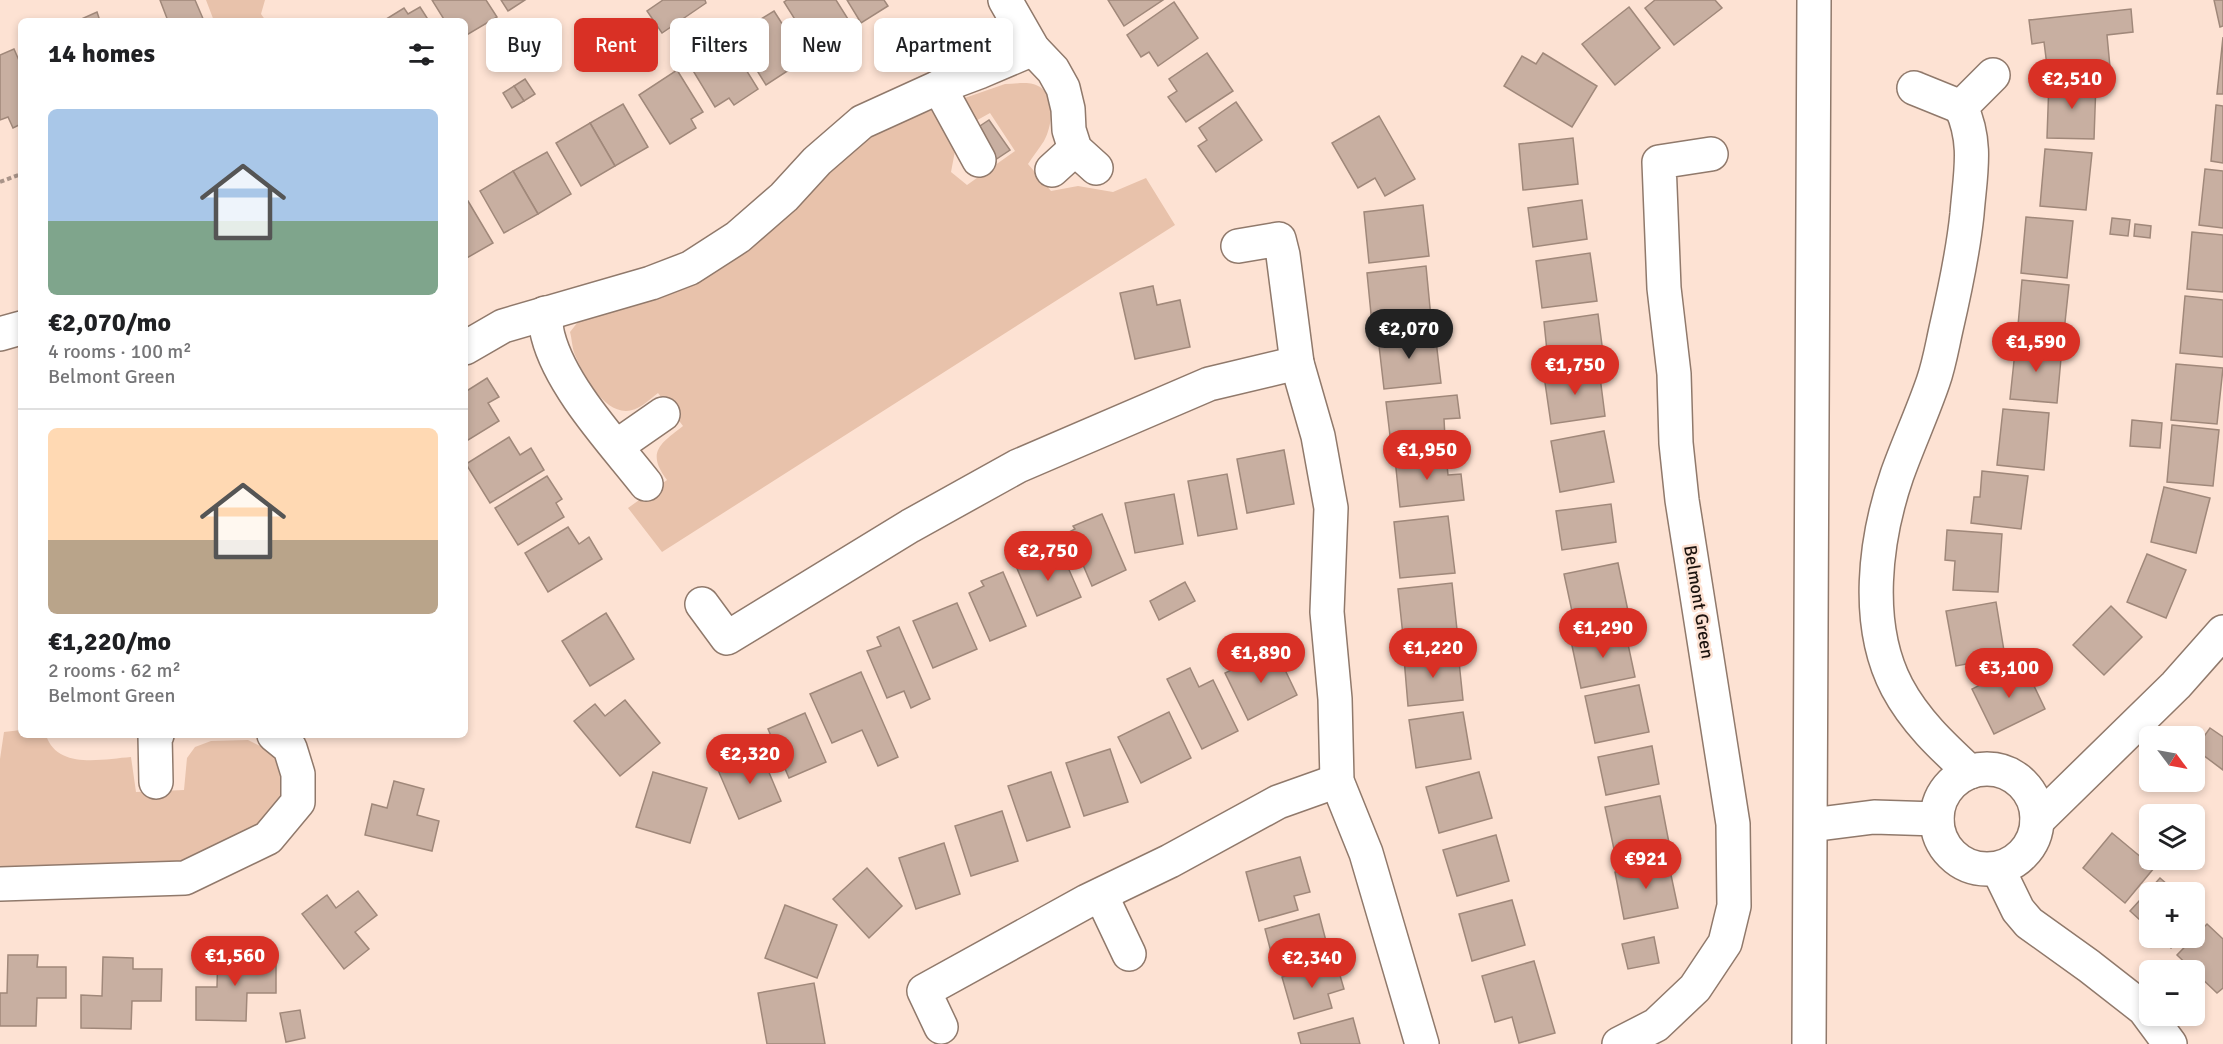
<!DOCTYPE html>
<meta charset="utf-8">
<style>
:root{--surface:#fff;--page:#f6f6f6;--text:#202124;--muted:#757577;--line:#e0e0e0;--accent:#d93025}
body{margin:0;font-family:Signika,sans-serif;background:var(--page);color:var(--text);height:100vh;display:flex;flex-direction:column;font-size:22px;white-space:nowrap}
*{box-sizing:border-box;margin:0}
p{font-size:20px;color:var(--muted)}
.icon{flex:none;width:33px;height:33px;fill:none;stroke:currentColor;stroke-width:2;stroke-linecap:round;stroke-linejoin:round}
.map{position:relative;flex:1;overflow:hidden}
.drawer{position:absolute;left:18px;top:18px;width:450px;height:720px;display:flex;flex-direction:column;background:var(--surface);border-radius:9px;box-shadow:0 3px 9px #0003}
.drawer>*{flex:none}
.banner{position:absolute;left:486px;top:18px;width:570px;height:54px;display:flex;gap:12px}
.needle{width:39px;rotate:122deg}
.buttons{position:absolute;left:2139px;top:726px;display:grid;gap:12px}
.buttons a{display:grid;place-items:center;width:66px;height:66px;border-radius:9px;background:var(--surface);box-shadow:0 3px 9px #0003;font-size:30px}
.price{position:absolute;translate:-50% -51px;padding:0 14px;border-radius:21px;background:var(--accent);color:#fff;font-size:20px;line-height:39px;filter:drop-shadow(0 2px 3px #0008)}
.price::after{content:'';position:absolute;left:50%;top:36px;width:18px;height:14px;margin-left:-9px;background:inherit;clip-path:polygon(0 0,100% 0,50% 100%)}
.price.current{background:#222;color:#fff}
ul{padding:0;list-style:none}
li{display:grid;align-content:center;gap:12px;height:318px;padding:0 30px}
li+li{border-top:2px solid var(--line)}
li span{display:grid;place-items:center;height:186px;border-radius:9px;color:#555}
li>.icon{margin-inline-start:auto}
span .icon{width:108px;height:108px;fill:#fffc;stroke-width:1}
li b{font-size:26px}
h2{display:flex;justify-content:space-between;align-items:center;height:72px;padding:0 30px;font-size:26px}
.chip{padding:0 21px;border-radius:9px;background:var(--surface);box-shadow:0 3px 9px #0003;font-size:21px;line-height:54px}
.chip.current{background:var(--accent);color:#fff}
.map>svg:first-child{display:block}
.green{fill:#e8c2ab}
.building{fill:#c8afa1;stroke:#a0887a;stroke-width:1.5}
.lines{fill:none;stroke-linecap:round;stroke-linejoin:round}
.minor-casing{stroke:#90796b;stroke-width:36}
.path{stroke:#a99489;stroke-width:4;stroke-dasharray:4.5 3;stroke-linecap:butt}
.minor{stroke:#fff;stroke-width:33}
.labels{text-anchor:middle;dominant-baseline:central;stroke-width:5;stroke-linejoin:round;paint-order:stroke}
.street-label{font-size:18px;fill:#1d140f;stroke:#fde2d3}
</style>
<div class="map">
<svg width="2223" height="1044" viewBox="0 0 2223 1044">
<rect width="100%" height="100%" fill="#fde2d3"/>
<g class="green">
<polygon points="206,0 265,0 261,14 266,21 214,21"/>
<path d="M1005,84C1014,84 1025,82 1033,84C1057,90 1053,125 1044,141C1039,149 1033,156 1028,164L1051,191L1078,186L1113,192L1146,178L1175,225L662,552L628,508L667,480C646,452 660,444 683,426L658,393C649,400 638,411 626,411C602,411 583,374 575,355C572,348 572,339 570,332L581,318L656,297L700,282L749,248L828,170L865,140L899,122L941,107L955,151L951,172L967,185L1015,151L990,113L972,123L959,100Z"/>
<path d="M21,730V735H46C57,770 103,759 131,757L136,792L184,790L187,758L195,747L211,741L248,740L272,752L283,766L282,788L279,804L265,820L208,852L169,864L0,867V759L4,732Z"/>
</g>
<g class="building">
<polygon points="160,0 195,0 204,21 168,21"/>
<polygon points="432,0 486,0 497,17 465,36 465,21 445,21"/>
<polygon points="501,0 525,0 508,11"/>
<polygon points="663,0 705,0 706,3 662,33 647,11"/>
<polygon points="787,0 836,0 853,27 829,43 824,36 811,45 784,2"/>
<polygon points="847,0 884,0 888,6 861,23"/>
<polygon points="1108,0 1163,0 1124,26"/>
<polygon points="1655,0 1715,0 1722,8 1674,45 1645,8"/>
<polygon points="2214,0 2223,0 2223,26 2220,27"/>
<polygon points="1174,2 1198,38 1158,66 1149,52 1141,57 1127,35"/>
<polygon points="420,7 429,21 383,21 404,8 408,14"/>
<polygon points="1629,7 1660,48 1615,85 1582,44"/>
<polygon points="2131,9 2133,32 2107,35 2110,67 2048,74 2044,42 2032,44 2029,20"/>
<polygon points="774,11 800,52 787,60 792,68 766,85 735,35"/>
<polygon points="97,12 100,21 77,21"/>
<polygon points="2223,37 2223,94 2217,94"/>
<polygon points="727,39 758,89 734,105 729,98 715,107 689,64"/>
<polygon points="14,49 21,65 21,124 13,128 8,117 0,120 0,55"/>
<polygon points="1207,53 1233,91 1186,122 1168,97 1177,91 1169,79"/>
<polygon points="1543,53 1597,86 1572,127 1504,86 1522,56 1536,64"/>
<polygon points="677,70 703,112 691,119 696,128 670,144 639,95"/>
<polygon points="525,79 535,94 524,101 514,86"/>
<polygon points="2049,81 2096,82 2094,139 2047,138"/>
<polygon points="514,86 524,101 512,108 503,93"/>
<polygon points="1236,102 1262,140 1216,172 1198,146 1207,140 1199,128"/>
<polygon points="623,104 648,147 615,166 590,123"/>
<polygon points="2216,105 2223,106 2223,163 2211,161"/>
<polygon points="1379,116 1415,179 1385,196 1375,178 1358,188 1332,143"/>
<polygon points="989,120 1010,150 992,162 971,132"/>
<polygon points="590,123 615,166 581,186 556,143"/>
<polygon points="1573,138 1578,184 1523,190 1519,144"/>
<polygon points="2045,149 2092,153 2086,210 2040,206"/>
<polygon points="547,152 571,194 538,214 513,171"/>
<polygon points="2205,169 2223,171 2223,228 2199,225"/>
<polygon points="513,171 538,214 504,233 480,191"/>
<polygon points="1582,200 1587,239 1533,247 1528,208"/>
<polygon points="468,201 493,243 465,259 465,202"/>
<polygon points="1423,205 1429,256 1369,263 1364,212"/>
<polygon points="2026,217 2073,221 2067,278 2021,273"/>
<polygon points="2112,218 2130,220 2128,236 2110,234"/>
<polygon points="2135,224 2151,226 2150,238 2134,236"/>
<polygon points="2192,232 2223,235 2223,292 2187,289"/>
<polygon points="1590,253 1597,301 1542,308 1536,261"/>
<polygon points="1426,266 1431,318 1372,324 1367,273"/>
<polygon points="2022,280 2069,285 2063,341 2017,337"/>
<polygon points="1153,286 1157,305 1180,300 1190,347 1135,359 1120,293"/>
<polygon points="2185,296 2223,300 2223,357 2180,353"/>
<polygon points="1598,314 1603,353 1548,361 1544,322"/>
<polygon points="1435,332 1441,383 1384,389 1378,337"/>
<polygon points="2016,342 2062,347 2057,403 2010,399"/>
<polygon points="2176,364 2223,368 2217,424 2171,420"/>
<polygon points="1599,369 1605,416 1551,424 1544,376"/>
<polygon points="487,378 499,397 488,403 499,421 465,442 465,392"/>
<polygon points="1457,395 1460,418 1444,419 1445,438 1391,444 1386,402"/>
<polygon points="2003,409 2049,413 2044,470 1997,465"/>
<polygon points="2132,420 2162,423 2160,448 2130,446"/>
<polygon points="2172,425 2219,430 2213,486 2167,482"/>
<polygon points="1604,431 1614,482 1560,492 1551,441"/>
<polygon points="509,437 520,455 531,448 544,470 490,503 466,464"/>
<polygon points="1284,450 1294,504 1247,513 1237,459"/>
<polygon points="1446,454 1448,475 1461,474 1464,500 1400,507 1395,459"/>
<polygon points="1982,471 2028,476 2021,529 1971,523 1974,497 1980,497"/>
<polygon points="1227,474 1237,529 1198,536 1188,481"/>
<polygon points="547,476 562,499 556,503 564,517 518,545 495,508"/>
<polygon points="2164,487 2210,498 2196,553 2151,542"/>
<polygon points="1174,494 1183,544 1135,553 1125,503"/>
<polygon points="1611,504 1616,542 1562,550 1556,511"/>
<polygon points="1102,514 1126,570 1092,586 1069,532 1075,529 1073,526"/>
<polygon points="1448,516 1455,573 1400,578 1394,522"/>
<polygon points="568,527 579,544 589,537 602,559 548,592 525,553"/>
<polygon points="1947,530 2002,534 1998,592 1953,590 1955,561 1945,560"/>
<polygon points="1059,547 1081,597 1037,616 1016,566"/>
<polygon points="2147,554 2186,570 2166,618 2127,602"/>
<polygon points="1618,563 1628,611 1574,621 1564,574"/>
<polygon points="1003,572 1026,626 990,641 969,593 984,586 981,581"/>
<polygon points="1185,582 1195,601 1159,620 1150,601"/>
<polygon points="1452,583 1458,639 1404,645 1398,589"/>
<polygon points="1996,602 2005,657 1956,666 1946,611"/>
<polygon points="957,603 977,649 933,668 913,621"/>
<polygon points="2111,606 2142,637 2104,675 2073,645"/>
<polygon points="606,613 634,659 590,686 562,641"/>
<polygon points="899,627 930,699 911,708 904,691 887,698 867,651 881,646 877,637"/>
<polygon points="1625,630 1635,677 1581,688 1571,641"/>
<polygon points="1275,649 1297,695 1248,720 1225,673"/>
<polygon points="1458,652 1463,700 1408,706 1404,658"/>
<polygon points="2023,663 2045,709 1994,734 1972,689"/>
<polygon points="1190,668 1199,687 1213,680 1238,731 1202,749 1167,679"/>
<polygon points="861,672 898,757 878,766 862,730 832,743 810,694"/>
<polygon points="1639,685 1649,732 1595,743 1585,696"/>
<polygon points="625,700 660,743 620,776 574,721 595,704 605,716"/>
<polygon points="1169,712 1191,758 1141,783 1118,737"/>
<polygon points="1463,712 1471,759 1416,768 1409,720"/>
<polygon points="805,713 826,762 789,778 768,729"/>
<polygon points="2210,728 2223,737 2223,770 2195,749"/>
<polygon points="1652,746 1659,784 1606,795 1598,757"/>
<polygon points="1110,749 1128,802 1084,816 1066,763"/>
<polygon points="760,751 781,801 739,819 718,770"/>
<polygon points="653,772 707,788 690,843 636,827"/>
<polygon points="1051,772 1070,827 1027,841 1008,786"/>
<polygon points="1479,772 1492,818 1439,833 1426,787"/>
<polygon points="394,781 424,789 417,815 439,821 432,851 365,835 372,804 387,808"/>
<polygon points="1660,796 1669,843 1615,854 1605,807"/>
<polygon points="1002,811 1018,861 971,876 955,826"/>
<polygon points="2112,833 2154,868 2125,903 2083,868"/>
<polygon points="1496,835 1509,881 1457,896 1443,850"/>
<polygon points="944,843 960,894 916,909 899,858"/>
<polygon points="1300,857 1310,892 1294,896 1298,910 1259,921 1246,872"/>
<polygon points="1668,861 1678,908 1624,919 1615,872"/>
<polygon points="867,868 902,906 869,938 833,899"/>
<polygon points="2160,878 2176,892 2150,892 2150,929 2130,911"/>
<polygon points="358,891 377,915 355,932 369,949 344,969 302,914 327,895 336,908"/>
<polygon points="1512,900 1525,945 1472,961 1459,914"/>
<polygon points="785,905 837,925 817,978 765,958"/>
<polygon points="1319,914 1326,941 1311,945 1315,960 1276,971 1265,929"/>
<polygon points="2207,924 2223,939 2223,988 2217,993 2177,955"/>
<polygon points="1654,937 1659,963 1628,969 1622,944"/>
<polygon points="2159,938 2180,938 2171,948"/>
<polygon points="218,950 247,950 247,961 276,961 276,993 247,993 246,1021 196,1020 196,987 217,987"/>
<polygon points="8,955 38,955 37,967 66,967 66,998 37,998 36,1026 0,1026 0,993 7,993"/>
<polygon points="103,957 133,958 133,969 162,969 161,1001 132,1001 131,1029 81,1028 81,995 102,996"/>
<polygon points="1534,961 1555,1033 1519,1043 1512,1017 1495,1022 1482,976"/>
<polygon points="1336,962 1344,989 1328,994 1332,1008 1294,1019 1282,977"/>
<polygon points="814,983 825,1044 767,1044 758,993"/>
<polygon points="300,1010 305,1038 286,1042 280,1013"/>
<polygon points="1353,1018 1360,1044 1301,1044 1298,1033"/>
</g>
<g class="lines">
<g class="minor-casing">
<g id="minor">
<polyline points="1005,0 1033,49 1053,70 1063,88 1068,109 1069,130 1075,149 1096,168"/>
<polyline points="939,87 979,160"/>
<polyline points="1914,88 1961,107"/>
<polyline points="1052,170 1075,149"/>
<polyline points="1238,246 1279,239 1283,255 1297,363 1318,436 1331,508 1327,612 1335,699 1337,781 1366,853 1422,1044"/>
<path d="M545,313C546,321 546,329 548,336C561,387 614,443 646,484"/>
<polyline points="0,334 21,328"/>
<polyline points="465,348 503,326 651,283 690,268 738,237 784,197 817,161 862,122 939,87 979,72 1033,49"/>
<polyline points="617,446 663,414"/>
<polyline points="702,604 727,638 910,526 1018,466 1209,384 1297,363"/>
<circle cx="1987" cy="819" r="50"/>
<path d="M1970,772C1942,746 1915,721 1897,687C1864,624 1875,539 1897,475C1908,444 1922,414 1933,382C1939,365 1942,347 1946,329C1955,290 1963,253 1967,214C1970,175 1978,143 1961,107L1993,75"/>
<polyline points="156,782 155,735 157,735"/>
<polyline points="2037,821 2176,685 2223,632"/>
<polyline points="1811,825 1874,817 1937,819"/>
<polyline points="1998,869 2018,910 2029,923 2089,966 2144,1009 2170,1044"/>
<polyline points="0,884 185,878 268,838 298,802 298,774 290,748 274,735"/>
<polyline points="1101,895 1129,954"/>
<polyline points="941,1027 924,991 1087,901 1170,861 1278,802 1337,781"/>
<polyline points="1619,1044 1656,1025 1695,988 1725,943 1734,906 1733,824 1682,500 1676,443 1674,374 1664,288 1659,162 1711,154"/>
<polyline points="1809,1044 1814,0"/>
</g>
</g>
<polyline class="path" points="0,182 21,174"/>
<use href="#minor" class="minor"/>
</g>
<g class="labels">
<g class="street-label">
<text transform="translate(1699 602) rotate(81)">Belmont Green</text>
</g>
</g>
</svg>
<div class="buttons">
<a><svg class="needle" viewBox="-14 -14 28 28"><path d="M0-13l5 13h-10z" fill="#e53935"/><path d="M0 13l5-13h-10z" fill="#757577"/></svg></a>
<a><svg class="icon" aria-label="layers" viewBox="0 0 24 24"><path d="M12 4l9 5-9 5-9-5zM3 14l9 5 9-5"/></svg></a>
<a>+</a>
<a>−</a>
</div>
<b class="price" style="left:2072px;top:110px">€2,510</b>
<b class="price current" style="left:1409px;top:360px">€2,070</b>
<b class="price" style="left:2036px;top:373px">€1,590</b>
<b class="price" style="left:1575px;top:396px">€1,750</b>
<b class="price" style="left:1427px;top:481px">€1,950</b>
<b class="price" style="left:1048px;top:582px">€2,750</b>
<b class="price" style="left:1603px;top:659px">€1,290</b>
<b class="price" style="left:1433px;top:679px">€1,220</b>
<b class="price" style="left:1261px;top:684px">€1,890</b>
<b class="price" style="left:2009px;top:699px">€3,100</b>
<b class="price" style="left:750px;top:785px">€2,320</b>
<b class="price" style="left:1646px;top:890px">€921</b>
<b class="price" style="left:235px;top:987px">€1,560</b>
<b class="price" style="left:1312px;top:989px">€2,340</b>
<div class="banner">
<a class="chip">Buy</a>
<a class="chip current">Rent</a>
<a class="chip">Filters</a>
<a class="chip">New</a>
<a class="chip">Apartment</a>
</div>
<section class="drawer">
<h2>14 homes<svg class="icon" aria-label="filters" viewBox="0 0 24 24"><path d="M4 7h16M4 17h16"/><circle cx="9" cy="7" r="2"/><circle cx="15" cy="17" r="2"/></svg></h2>
<ul>
<li><span style="background:linear-gradient(#a9c7e8 60%,#7fa58c 0)"><svg class="icon" aria-label="home" viewBox="0 0 24 24"><path d="M3 11l9-7 9 7M6 9v11h12V9"/></svg></span><div><b>€2,070/mo</b><p>4 rooms · 100 m²</p><p>Belmont Green</p></div></li>
<li><span style="background:linear-gradient(#ffd9b3 60%,#b9a48a 0)"><svg class="icon" aria-label="home" viewBox="0 0 24 24"><path d="M3 11l9-7 9 7M6 9v11h12V9"/></svg></span><div><b>€1,220/mo</b><p>2 rooms · 62 m²</p><p>Belmont Green</p></div></li>
</ul>
</section>
</div>
